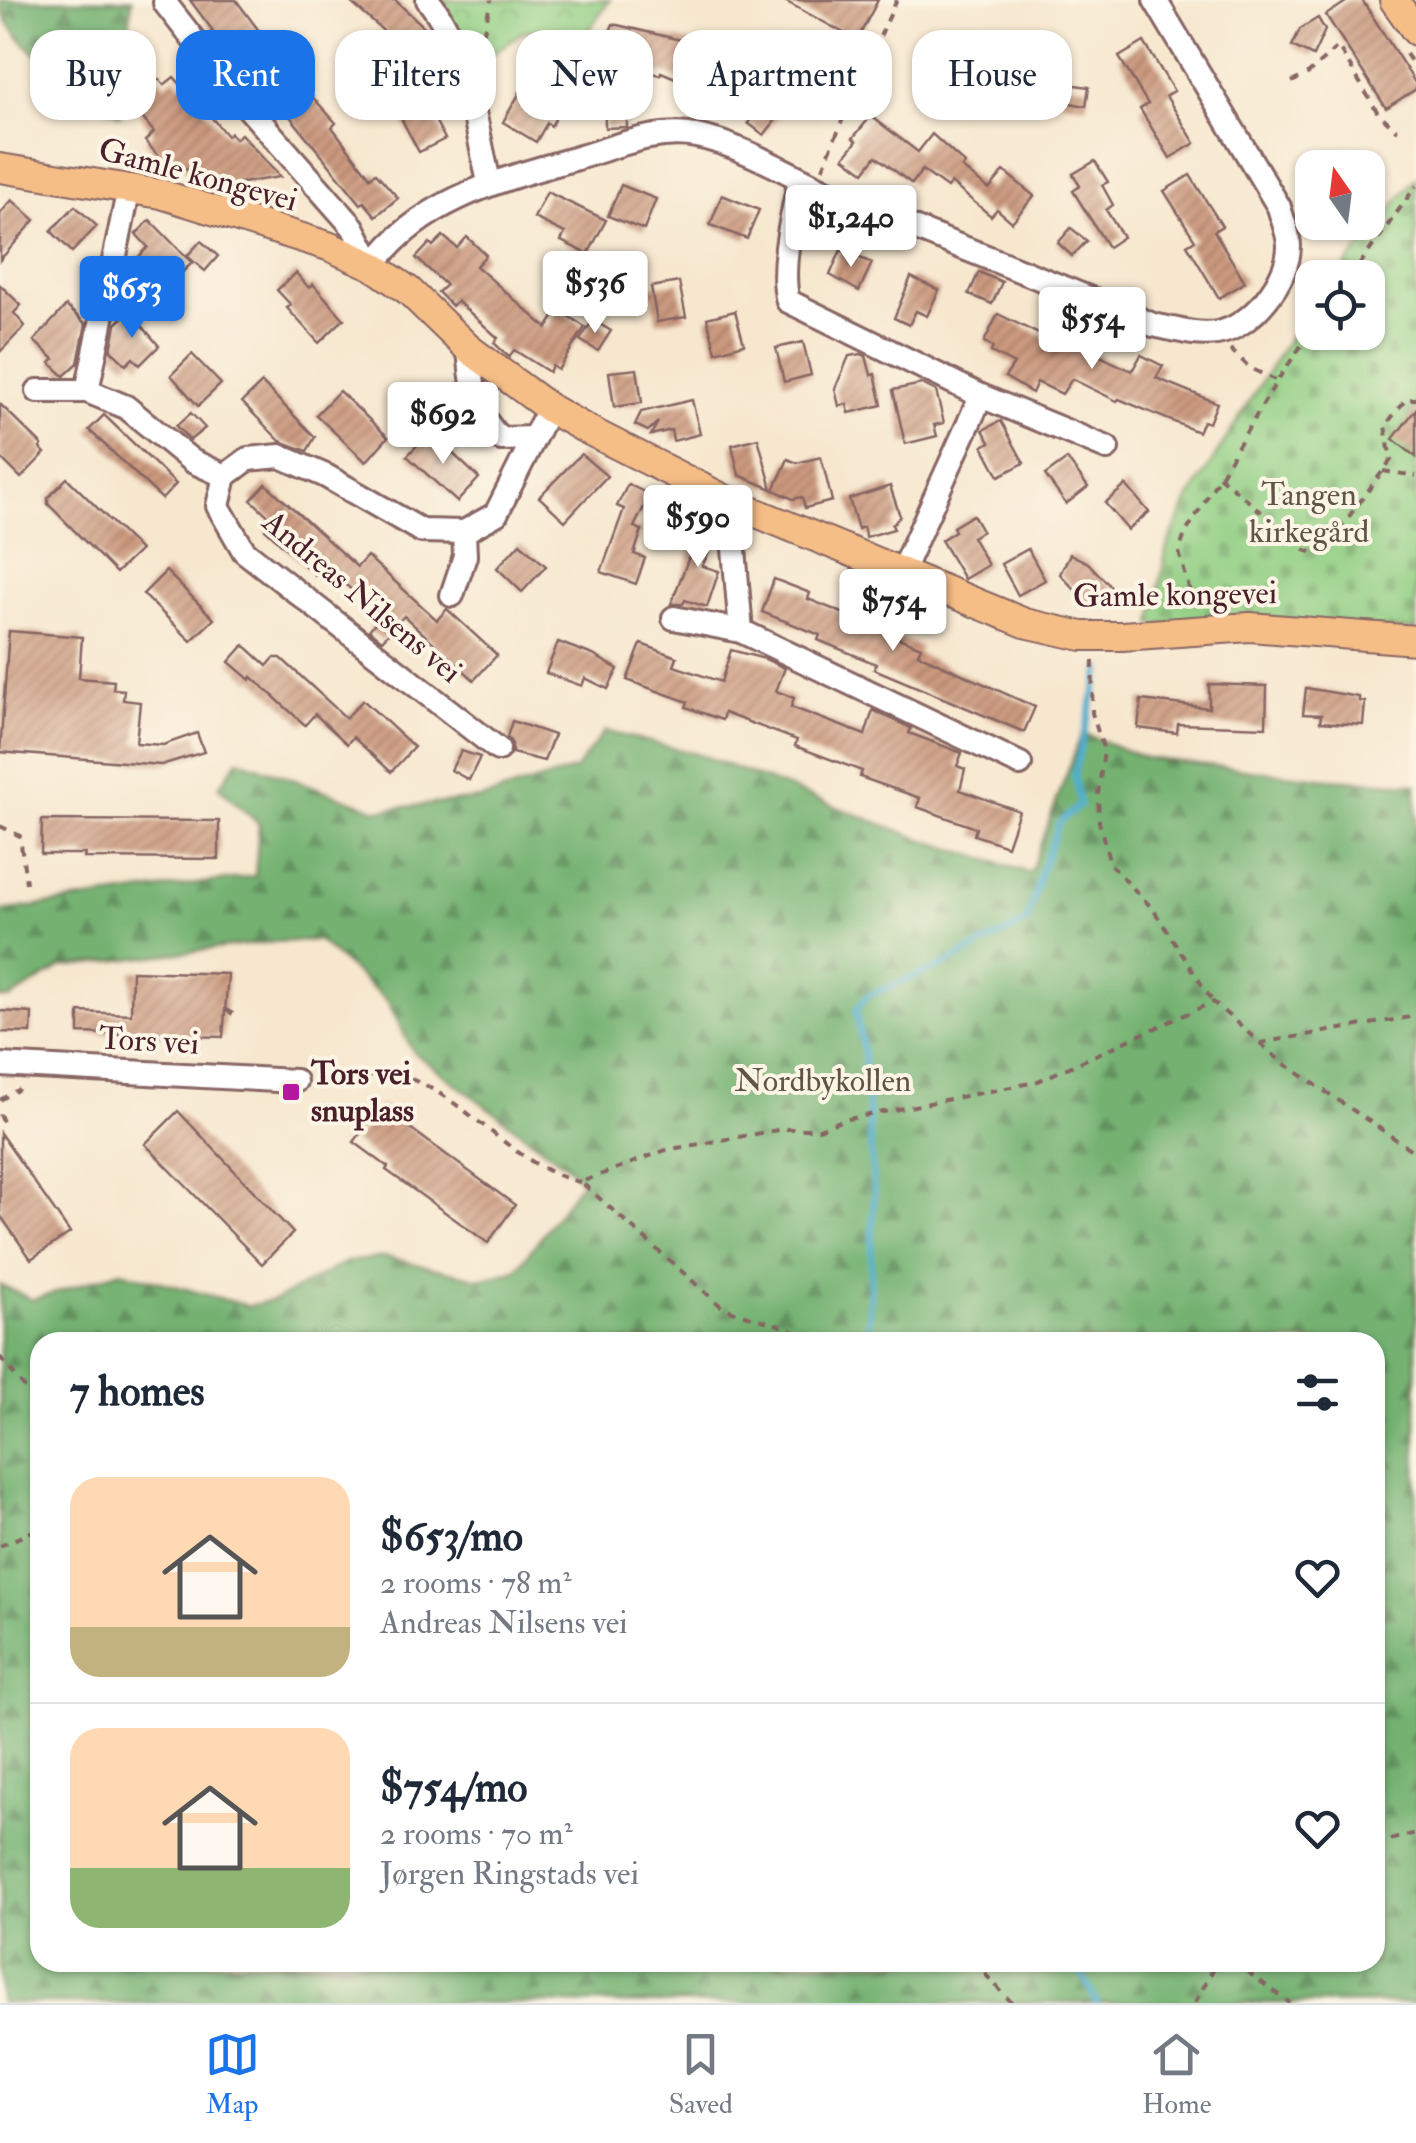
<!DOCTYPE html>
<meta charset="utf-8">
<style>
:root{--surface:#fff;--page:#f2f2f3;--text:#1f2937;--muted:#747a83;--line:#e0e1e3;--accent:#1a73e8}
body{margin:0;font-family:"IM FELL Double Pica",serif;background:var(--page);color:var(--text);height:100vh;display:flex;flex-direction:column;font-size:38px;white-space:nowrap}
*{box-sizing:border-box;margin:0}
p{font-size:32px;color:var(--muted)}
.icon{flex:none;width:55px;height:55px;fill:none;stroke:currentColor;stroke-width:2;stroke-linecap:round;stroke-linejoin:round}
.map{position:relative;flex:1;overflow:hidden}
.drawer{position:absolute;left:30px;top:1332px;width:1355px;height:640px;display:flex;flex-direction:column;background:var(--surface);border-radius:30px;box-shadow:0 2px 8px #0004}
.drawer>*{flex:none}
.guide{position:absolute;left:30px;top:30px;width:1358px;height:90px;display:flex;gap:20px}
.needle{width:65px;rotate:346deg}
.buttons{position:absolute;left:1295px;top:150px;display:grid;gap:20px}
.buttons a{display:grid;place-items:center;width:90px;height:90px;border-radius:20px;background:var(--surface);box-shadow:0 2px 8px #0004;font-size:50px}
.price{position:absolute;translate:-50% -85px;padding:0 22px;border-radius:10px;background:#fff;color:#222;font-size:32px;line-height:65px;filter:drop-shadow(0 2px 5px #0008)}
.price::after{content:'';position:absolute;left:50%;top:60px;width:30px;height:22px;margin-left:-15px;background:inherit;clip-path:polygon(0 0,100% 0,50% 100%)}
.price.current{background:var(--accent);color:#fff}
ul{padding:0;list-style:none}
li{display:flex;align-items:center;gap:30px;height:250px;padding:0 40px}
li+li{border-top:2px solid var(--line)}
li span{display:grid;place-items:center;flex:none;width:280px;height:200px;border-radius:30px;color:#555}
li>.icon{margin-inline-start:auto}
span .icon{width:120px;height:120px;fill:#fffc;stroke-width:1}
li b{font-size:42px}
h2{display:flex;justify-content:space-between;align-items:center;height:120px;padding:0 40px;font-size:42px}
.pill{padding:0 35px;border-radius:30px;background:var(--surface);box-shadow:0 2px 8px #0004;font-size:35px;line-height:90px}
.pill.current{background:var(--accent);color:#fff}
.menu{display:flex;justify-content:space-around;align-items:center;height:140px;border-top:2px solid var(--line);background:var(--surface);font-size:28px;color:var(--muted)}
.menu a{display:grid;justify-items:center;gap:5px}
.menu .current{color:var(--accent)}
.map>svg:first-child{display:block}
.forest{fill:url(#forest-firs);stroke:#60684e;stroke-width:2.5;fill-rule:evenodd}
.cemetery{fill:url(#cemetery-stones);stroke:#6e7758;stroke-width:2.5}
.park{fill:url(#park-crowns);stroke:#6e7758;stroke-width:2.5}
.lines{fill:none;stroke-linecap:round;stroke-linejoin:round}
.stream{stroke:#50aece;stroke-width:6}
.building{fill:url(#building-hatch)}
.minor-casing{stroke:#876564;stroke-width:28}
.major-casing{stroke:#876564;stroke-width:32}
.path{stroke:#876564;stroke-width:4;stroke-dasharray:8 8;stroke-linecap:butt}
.minor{stroke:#fff;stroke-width:22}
.major{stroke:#f6be87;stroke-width:28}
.poi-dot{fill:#b5179e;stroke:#fcf5e5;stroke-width:4}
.labels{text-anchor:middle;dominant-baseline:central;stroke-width:8;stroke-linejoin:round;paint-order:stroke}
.street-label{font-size:32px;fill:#4a1f2b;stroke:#fcf5e5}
.park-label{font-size:32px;fill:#605446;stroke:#fcf5e5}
.poi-label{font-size:32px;font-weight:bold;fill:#4a1f2b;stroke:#fcf5e5;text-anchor:start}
</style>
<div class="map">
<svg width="1416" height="2003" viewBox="0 0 1416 2003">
<defs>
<pattern id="forest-firs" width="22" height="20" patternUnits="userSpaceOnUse" patternTransform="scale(2.5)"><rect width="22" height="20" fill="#75b272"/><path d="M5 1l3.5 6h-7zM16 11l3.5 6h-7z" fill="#62905e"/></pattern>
<pattern id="cemetery-stones" width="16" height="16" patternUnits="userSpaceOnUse" patternTransform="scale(2.5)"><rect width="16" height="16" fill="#92cf84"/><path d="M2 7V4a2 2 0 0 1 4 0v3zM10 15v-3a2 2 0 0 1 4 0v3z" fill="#7fb172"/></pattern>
<pattern id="park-crowns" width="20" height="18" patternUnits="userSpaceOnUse" patternTransform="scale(2.5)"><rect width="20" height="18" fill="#92cf84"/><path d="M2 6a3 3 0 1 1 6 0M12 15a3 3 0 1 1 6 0" fill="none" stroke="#7fb172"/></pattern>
<pattern id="building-hatch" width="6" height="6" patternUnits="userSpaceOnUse" patternTransform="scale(2.5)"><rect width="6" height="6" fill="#cc9a7f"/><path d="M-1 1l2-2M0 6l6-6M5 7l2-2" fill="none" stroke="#a87d68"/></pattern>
</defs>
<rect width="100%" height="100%" fill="#fcf5e5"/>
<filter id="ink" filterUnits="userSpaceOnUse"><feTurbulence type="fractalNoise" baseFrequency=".01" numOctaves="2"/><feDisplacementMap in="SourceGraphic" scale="20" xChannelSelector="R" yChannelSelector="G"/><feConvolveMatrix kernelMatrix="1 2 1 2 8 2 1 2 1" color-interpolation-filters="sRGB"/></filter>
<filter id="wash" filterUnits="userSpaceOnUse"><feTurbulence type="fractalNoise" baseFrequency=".0048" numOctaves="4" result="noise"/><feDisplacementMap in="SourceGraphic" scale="40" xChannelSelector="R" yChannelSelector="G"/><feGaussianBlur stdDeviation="2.25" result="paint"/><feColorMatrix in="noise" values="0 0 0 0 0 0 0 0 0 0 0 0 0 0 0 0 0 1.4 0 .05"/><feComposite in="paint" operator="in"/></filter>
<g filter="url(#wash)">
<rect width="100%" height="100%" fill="#f7e7cf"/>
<g class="forest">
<path d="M0,0H132L120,116C89,97 0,38 0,0Z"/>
<path d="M605,731L701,755L921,839L1030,873L1082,733L1145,758L1329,779L1416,784V2003H0V1285L33,1300L121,1271L248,1306L276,1300L346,1262L386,1257L480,1279L516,1270L581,1182L570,1168L413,1052L388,1002L318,940L271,942L62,967L10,999L0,998V911L255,876L259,824L219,787L238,759L377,810L480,799L576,769ZM40,1342H1375V1962H40Z"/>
</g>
<polygon class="cemetery" points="1416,178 1416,630 1152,624 1167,547 1189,499 1287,341 1312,309 1312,332 1368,332 1368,278 1337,277"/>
<polygon class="park" points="444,0 610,0 582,40 525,30 470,70"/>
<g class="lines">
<g class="stream">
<polyline points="868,1342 874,1194 864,1055 856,1010 867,996 942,966 1027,922 1041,871 1059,823 1080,805 1074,773 1101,669"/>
<polyline points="1076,1962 1097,2003"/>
</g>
</g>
<g id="blocks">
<g class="building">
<polygon points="190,0 236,0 307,95 309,93 336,123 332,127 370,177 376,173 398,198 376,216 364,202 361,204 254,72 249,75 228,46 224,53 209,34 213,31"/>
<polygon points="348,0 395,0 432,34 412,56"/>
<polygon points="783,0 878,0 857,40"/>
<polygon points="1349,0 1362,0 1416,84 1416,89 1386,108 1326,15"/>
<polygon points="1318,18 1325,30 1313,56 1292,46 1300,29"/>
<polygon points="613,24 685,41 707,50 707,57 695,86 661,72 660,75 626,65 627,127 605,128 604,60 599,58"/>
<polygon points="1144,42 1174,91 1166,96 1195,143 1170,158 1140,109 1148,104 1119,57"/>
<polygon points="759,46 799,77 793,84 800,89 764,135 748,123 768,96 758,88 761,85 741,70"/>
<polygon points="546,47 564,50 563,55 569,56 556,117 551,126 547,123 536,142 503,122"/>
<polygon points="1033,60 1071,76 1068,84 1089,87 1086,106 1060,101 1022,86"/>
<polygon points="195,66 207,81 196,99 227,136 230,133 235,139 241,134 280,177 223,186 171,162 167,165 145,141 154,132 140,115 143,112 134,102 159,79 164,85 174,77 182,86"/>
<polygon points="428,107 445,139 419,152 402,120"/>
<polygon points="871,116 918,152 932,134 965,164 962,168 989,189 1004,171 1034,196 1012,222 997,209 991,216 951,183 947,188 922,170 912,184 876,156 864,172 844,157 857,141 853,138"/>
<polygon points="1095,161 1108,182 1102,185 1113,205 1106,210 1123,237 1108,247 1073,191 1080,186 1073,174"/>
<polygon points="1190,175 1222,226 1214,231 1245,282 1219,298 1187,245 1195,240 1164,191"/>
<polygon points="621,185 656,199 644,230 608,216"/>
<polygon points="547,192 606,220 588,254 561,241 565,233 534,218"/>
<polygon points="722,195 759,210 747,239 710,225"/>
<polygon points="12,200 35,220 0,260 0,214"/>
<polygon points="75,206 97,226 72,252 51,231"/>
<polygon points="150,220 192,263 169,285 158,273 153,278 135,261 148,247 136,234"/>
<polygon points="1071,228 1087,241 1072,256 1058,243"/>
<polygon points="443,236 457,248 467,237 486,255 476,266 547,328 559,310 585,327 558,370 552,366 549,372 514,350 509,357 494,343 498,338 457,301 452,306 438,292 446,285 416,258 430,243 433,246"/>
<polygon points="201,241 218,256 205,271 187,256"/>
<polygon points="841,250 872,263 859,291 830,275"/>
<polygon points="979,272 1002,282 992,304 969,294"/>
<polygon points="296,273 309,288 313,284 344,319 319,343 287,308 291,305 277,290"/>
<polygon points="911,277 939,290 927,316 916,311 909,325 894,318"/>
<polygon points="679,282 686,317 657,322 651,287"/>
<polygon points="0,285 21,305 14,313 25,326 0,352"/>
<polygon points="66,306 86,324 78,363 64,376 50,363 54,359 34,341"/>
<polygon points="130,311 159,346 140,365 133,358 126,365 111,350 116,324"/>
<polygon points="735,311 744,344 716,352 707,318"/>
<polygon points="998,314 1053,341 1065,318 1083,327 1076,343 1112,362 1132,371 1141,355 1163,366 1156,378 1217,403 1209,423 1203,421 1198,432 1119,399 1117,401 1072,379 1062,394 1037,382 1032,393 1005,377 1014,364 991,352 993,347 984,342"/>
<polygon points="593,320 611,331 598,351 580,340"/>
<polygon points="803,342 811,375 784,382 776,348"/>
<polygon points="192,354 221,384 198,406 171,375"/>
<polygon points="861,354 866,356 871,375 875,374 882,405 849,413 847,404 839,406 835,389 849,356"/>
<polygon points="637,369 642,403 614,407 609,372"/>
<polygon points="262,383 315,437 307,451 280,441 242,402"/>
<polygon points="922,384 936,391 944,423 934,425 937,436 905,444 893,390"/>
<polygon points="339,391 388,437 366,462 316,415"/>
<polygon points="692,400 700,434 673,441 671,430 651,435 658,422 648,431 635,425 641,412"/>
<polygon points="0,404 42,445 40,448 45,453 21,478 0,457"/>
<polygon points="1416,409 1416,457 1393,439"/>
<polygon points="191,413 205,428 190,440 176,426"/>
<polygon points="104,415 176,484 162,499 89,430"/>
<polygon points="1001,421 1024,463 999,476 983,446 990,442 983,430"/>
<polygon points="430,432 479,478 457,502 407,456"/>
<polygon points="758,438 772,489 739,475 732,445"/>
<polygon points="581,454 607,476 565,521 539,497"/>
<polygon points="821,457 832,501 805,508 802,497 793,499 774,490 788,459 797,463"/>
<polygon points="1067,459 1088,487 1066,504 1045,475"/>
<polygon points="67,478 140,550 116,573 48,504 48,498"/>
<polygon points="266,484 357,567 367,556 437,620 447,609 497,655 474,680 404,616 382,640 369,630 382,615 323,566 315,575 265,529 273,520 251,500"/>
<polygon points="628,484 650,495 634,527 642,530 634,554 645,558 636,584 601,572 624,509 617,506"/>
<polygon points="1126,485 1149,512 1128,530 1105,503"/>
<polygon points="890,486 900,516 892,525 894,529 866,537 863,527 858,529 849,499"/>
<polygon points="973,515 982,531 972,537 988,565 964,579 941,540 955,531 953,527"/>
<polygon points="703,520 717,528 718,535 702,566 719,571 707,607 685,600 683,604 671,604"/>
<polygon points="520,543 546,566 522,592 497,568"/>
<polygon points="1028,549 1045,580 1018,595 1001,564"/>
<polygon points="1070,554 1088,563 1113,589 1093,609 1060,574"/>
<polygon points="166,571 214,619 191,641 143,594"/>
<polygon points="774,579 810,593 808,599 862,621 872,596 890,603 879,630 921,647 918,654 1035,707 1024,732 874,669 876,664 818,640 820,635 762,612"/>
<polygon points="9,631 82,637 79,678 114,681 113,689 124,690 123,700 140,702 136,743 163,745 197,733 204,752 161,765 0,752"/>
<polygon points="558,642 593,655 618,669 608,689 585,678 582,686 546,673"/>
<polygon points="641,644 677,657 674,666 721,682 731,650 765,659 785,668 776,691 794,698 791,707 865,735 873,710 911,728 909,733 962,753 957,766 965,769 960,790 1019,811 1007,846 974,835 976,828 917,807 920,798 860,777 862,771 795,746 797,740 724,713 722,720 686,707 688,702 627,680"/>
<polygon points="244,645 267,666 274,658 281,658 346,718 363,700 414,747 391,772 353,737 347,744 315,714 305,725 252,677 250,680 229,662"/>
<polygon points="1209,684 1267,686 1266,727 1178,724 1177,733 1138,728 1141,700 1209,708"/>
<polygon points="1306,688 1359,697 1359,701 1365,702 1363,725 1320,722 1321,715 1303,714"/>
<polygon points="512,721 554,735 544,761 512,753 512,744 507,737"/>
<polygon points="461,751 480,757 469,780 451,770"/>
<polygon points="42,820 219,821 219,859 84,858 85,854 41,854"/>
<polygon points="132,971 228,974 223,1037 79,1033 79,1012 131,1014"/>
<polygon points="0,1011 32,1013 31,1033 0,1032"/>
<polygon points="380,1106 515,1205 488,1243 386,1170 388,1167 354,1142"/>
<polygon points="178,1111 293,1233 262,1264 145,1144"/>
<polygon points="0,1133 70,1233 31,1259 0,1215"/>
</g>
</g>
</g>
<g filter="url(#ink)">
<use href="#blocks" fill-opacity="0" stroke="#876564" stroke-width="2.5"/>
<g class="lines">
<g class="minor-casing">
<g id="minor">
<path d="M428,0C467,49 475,122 489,182"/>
<path d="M165,3L235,93L353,227L373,266C422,197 508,178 584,156C620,145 658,129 696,136C744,145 797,179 843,199C946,242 1050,281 1153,325C1174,329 1195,336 1217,333C1251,328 1289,280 1289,246C1289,234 1282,219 1279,207L1155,0"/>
<path d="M800,179C793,213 779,268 788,301L981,396L1107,448"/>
<path d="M469,349C472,384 474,415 501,439L532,438"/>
<polyline points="38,391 87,391 126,407 192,461 225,476"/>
<polyline points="87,391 129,188"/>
<polyline points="730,502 741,631 1020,764"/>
<polyline points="901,573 981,396"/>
<polyline points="452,595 465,556 464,532"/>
<polyline points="674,618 741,631"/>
<polyline points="498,749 244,551 218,506 225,476 248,459 280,456 326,476 422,531 464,532 496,514 549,408"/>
<polyline points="0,1065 295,1081"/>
</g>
</g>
<g class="major-casing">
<g id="major">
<polyline points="1394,0 1416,31"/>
<polyline points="0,168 161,194 328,246 373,266 409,291 469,349 549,408 584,428 730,502 1025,623 1082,636 1122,636 1250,627 1416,640"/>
</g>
</g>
<g class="path">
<polyline points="480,49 491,0"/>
<polyline points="1406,54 1416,68"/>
<polyline points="1292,82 1309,73 1338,46 1378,113 1398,131"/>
<polyline points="823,168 853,94 897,0"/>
<polyline points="1350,278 1416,186"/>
<polyline points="1230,349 1250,368 1275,380"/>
<polyline points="1383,471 1416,476"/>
<polyline points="1219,476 1307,551 1321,554 1391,460 1385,426 1406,399 1416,399"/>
<polyline points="1194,606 1179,552 1185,534 1277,381 1312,330"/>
<polyline points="1093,661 1092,713 1104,751 1098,794 1099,822 1110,864 1153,909 1213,1002"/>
<polyline points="0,826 20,836 26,883"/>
<polyline points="226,1010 238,1017"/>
<polyline points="1260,1043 1282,1062 1416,1153"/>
<path d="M315,1080C336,1080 391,1073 408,1078C470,1100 515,1168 580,1182"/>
<polyline points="0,1100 19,1089"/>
<polyline points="0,1114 3,1122"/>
<path d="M810,1342C794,1325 747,1318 722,1307L581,1182L666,1150L783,1129H819L843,1120L1036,1082L1213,1002L1260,1043L1416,1016"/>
<polyline points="0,1357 40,1407"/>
<polyline points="0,1546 40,1528"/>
<polyline points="1375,1844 1416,1833"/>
<polyline points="974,1962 1012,2003"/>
<polyline points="1234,1962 1290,2003"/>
<polyline points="1195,2003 1217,1962"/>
</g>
<use href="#minor" class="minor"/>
<use href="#major" class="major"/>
</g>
</g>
<rect class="poi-dot" x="281" y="1082" width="20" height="20" rx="5"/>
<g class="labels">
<g class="street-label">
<text transform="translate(198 175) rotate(15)">Gamle kongevei</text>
<text transform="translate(1175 595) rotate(-1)">Gamle kongevei</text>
<text transform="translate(362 597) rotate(40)">Andreas Nilsens vei</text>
<text transform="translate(149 1041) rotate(3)">Tors vei</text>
</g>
<g class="park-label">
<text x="1309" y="495">Tangen<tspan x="1309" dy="37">kirkegård</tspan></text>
<text x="823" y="1081">Nordbykollen</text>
</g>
<g class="poi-label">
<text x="311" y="1074">Tors vei<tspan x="311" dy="37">snuplass</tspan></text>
</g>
</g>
</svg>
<div class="buttons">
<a><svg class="needle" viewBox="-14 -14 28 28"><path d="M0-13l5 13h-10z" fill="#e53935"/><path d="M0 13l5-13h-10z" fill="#747a83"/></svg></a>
<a><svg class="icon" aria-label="locate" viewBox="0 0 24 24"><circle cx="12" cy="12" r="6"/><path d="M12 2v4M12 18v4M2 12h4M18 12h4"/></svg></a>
</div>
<b class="price" style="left:851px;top:270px">$1,240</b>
<b class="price" style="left:595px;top:336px">$536</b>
<b class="price current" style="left:132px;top:341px">$653</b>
<b class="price" style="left:1092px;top:372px">$554</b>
<b class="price" style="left:443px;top:467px">$692</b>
<b class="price" style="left:698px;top:570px">$590</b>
<b class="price" style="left:893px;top:654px">$754</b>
<div class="guide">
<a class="pill">Buy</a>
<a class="pill current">Rent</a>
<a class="pill">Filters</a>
<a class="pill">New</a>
<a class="pill">Apartment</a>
<a class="pill">House</a>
</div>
<section class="drawer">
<h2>7 homes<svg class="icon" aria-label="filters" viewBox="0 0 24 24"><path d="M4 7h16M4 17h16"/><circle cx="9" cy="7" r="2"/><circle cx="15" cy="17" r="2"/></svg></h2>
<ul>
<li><span style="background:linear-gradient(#ffd9b3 75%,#c2b280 0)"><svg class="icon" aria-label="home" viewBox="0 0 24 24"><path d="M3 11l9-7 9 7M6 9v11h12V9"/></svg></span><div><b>$653/mo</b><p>2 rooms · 78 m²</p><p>Andreas Nilsens vei</p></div><svg class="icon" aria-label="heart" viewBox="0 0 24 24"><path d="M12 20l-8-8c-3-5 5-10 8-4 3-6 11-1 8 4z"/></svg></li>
<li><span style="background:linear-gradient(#ffd9b3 70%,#8fb573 0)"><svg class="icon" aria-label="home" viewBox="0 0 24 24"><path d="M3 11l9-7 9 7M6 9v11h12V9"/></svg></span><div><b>$754/mo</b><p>2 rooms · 70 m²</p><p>Jørgen Ringstads vei</p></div><svg class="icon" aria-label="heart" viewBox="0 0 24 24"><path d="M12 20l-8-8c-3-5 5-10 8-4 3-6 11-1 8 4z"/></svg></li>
</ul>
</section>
</div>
<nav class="menu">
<a class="current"><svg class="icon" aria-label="map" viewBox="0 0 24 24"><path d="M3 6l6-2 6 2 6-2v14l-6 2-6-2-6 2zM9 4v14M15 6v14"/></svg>Map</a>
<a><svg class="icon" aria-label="saved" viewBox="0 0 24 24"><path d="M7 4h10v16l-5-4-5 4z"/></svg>Saved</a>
<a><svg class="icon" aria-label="home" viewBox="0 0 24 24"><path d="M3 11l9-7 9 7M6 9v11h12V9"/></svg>Home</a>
</nav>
